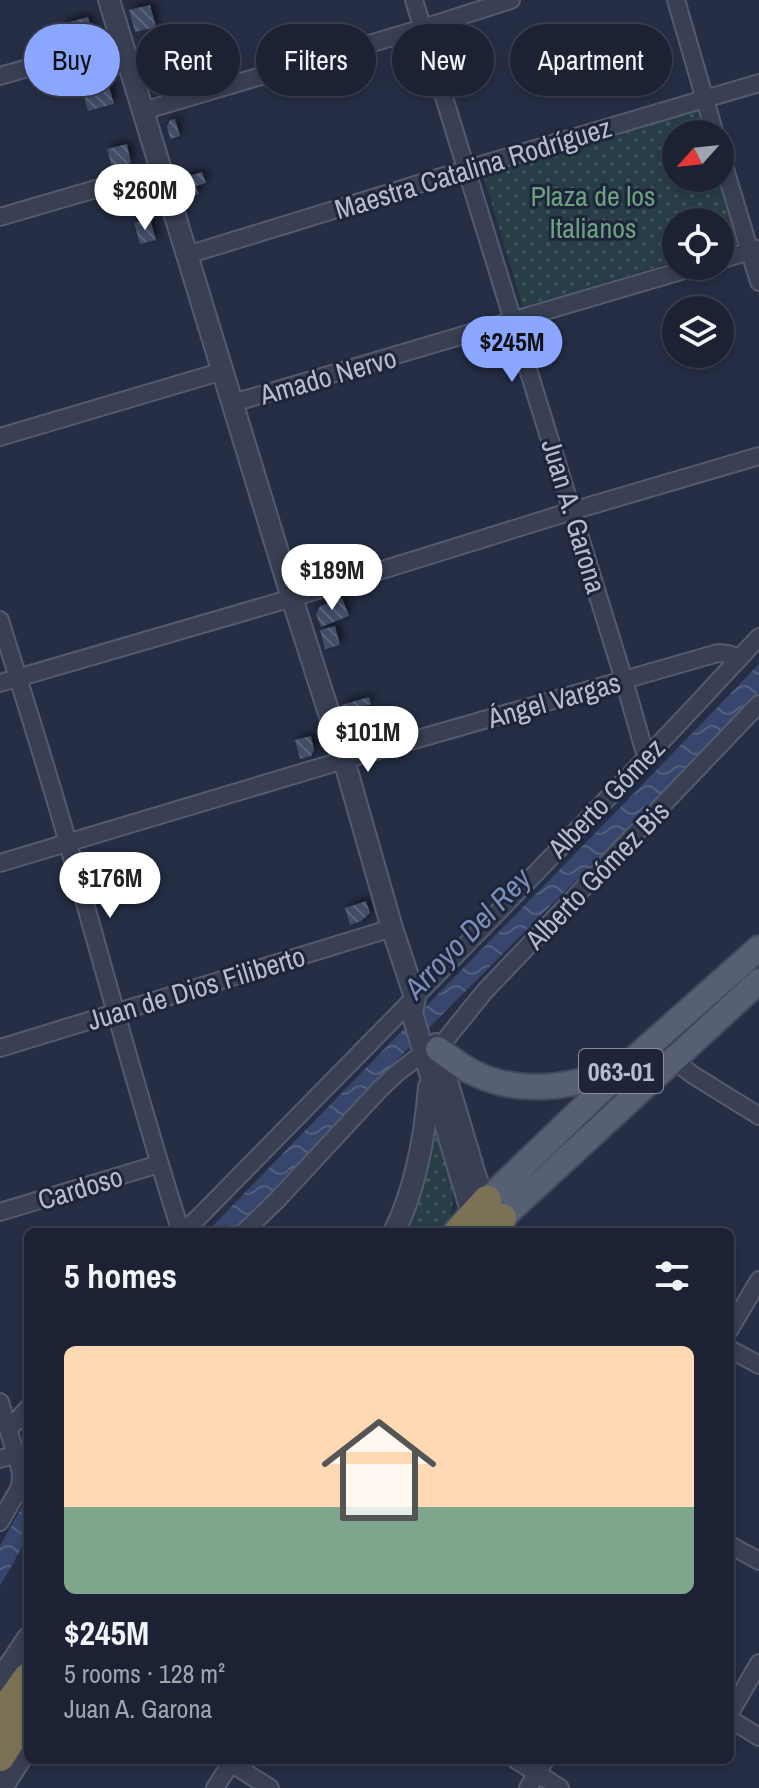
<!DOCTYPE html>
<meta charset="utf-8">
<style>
:root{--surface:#1c2234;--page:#292f40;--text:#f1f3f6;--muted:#a0a4ac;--line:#3a3f4f;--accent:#8aa6ff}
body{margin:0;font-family:"Archivo Narrow",sans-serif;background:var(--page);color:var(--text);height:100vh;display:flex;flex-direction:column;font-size:30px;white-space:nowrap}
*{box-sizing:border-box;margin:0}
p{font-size:26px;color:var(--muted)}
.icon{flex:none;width:44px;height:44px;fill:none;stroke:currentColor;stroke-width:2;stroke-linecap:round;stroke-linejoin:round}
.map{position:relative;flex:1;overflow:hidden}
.side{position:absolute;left:24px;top:1228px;width:710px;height:536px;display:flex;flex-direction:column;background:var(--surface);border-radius:12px;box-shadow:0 4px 12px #0003,0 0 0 2px var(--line)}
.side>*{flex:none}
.top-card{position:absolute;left:24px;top:24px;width:712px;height:72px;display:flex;gap:16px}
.needle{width:52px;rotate:243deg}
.fabs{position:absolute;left:662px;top:120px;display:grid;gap:16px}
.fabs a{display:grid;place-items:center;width:72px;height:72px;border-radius:50%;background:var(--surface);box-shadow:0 4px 12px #0003,0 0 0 2px var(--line);font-size:40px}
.price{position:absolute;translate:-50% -68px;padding:0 18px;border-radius:28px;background:#fff;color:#222;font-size:26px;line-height:52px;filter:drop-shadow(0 2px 4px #0008)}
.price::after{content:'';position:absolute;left:50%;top:48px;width:24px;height:18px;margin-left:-12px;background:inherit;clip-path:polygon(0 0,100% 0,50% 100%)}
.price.selected{background:var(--accent);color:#111}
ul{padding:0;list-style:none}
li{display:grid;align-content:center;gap:16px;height:424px;padding:0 40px}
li+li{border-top:2px solid var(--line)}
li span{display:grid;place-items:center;height:248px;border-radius:12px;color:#555}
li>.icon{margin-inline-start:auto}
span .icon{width:144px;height:144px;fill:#fffc;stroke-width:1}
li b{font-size:34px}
h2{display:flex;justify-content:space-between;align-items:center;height:96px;padding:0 40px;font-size:34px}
.tag{padding:0 28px;border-radius:36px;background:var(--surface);box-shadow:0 4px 12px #0003,0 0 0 2px var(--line);font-size:28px;line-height:72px}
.tag.selected{background:var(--accent);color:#111}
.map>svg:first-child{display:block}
.park{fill:url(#park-dots)}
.water{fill:url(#water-waves)}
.building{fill:url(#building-back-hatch);filter:url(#shadow)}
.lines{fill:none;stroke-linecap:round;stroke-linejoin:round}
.minor-casing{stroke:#555b6e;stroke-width:20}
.tertiary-casing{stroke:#555b6e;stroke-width:24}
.primary-casing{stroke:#43495d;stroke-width:28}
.motorway-casing{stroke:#444b5f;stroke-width:32}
.minor{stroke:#394054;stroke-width:16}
.tertiary{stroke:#394054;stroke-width:20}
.primary{stroke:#575f74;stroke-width:24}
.motorway{stroke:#7b7256;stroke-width:28}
.labels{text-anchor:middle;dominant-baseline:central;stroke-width:6;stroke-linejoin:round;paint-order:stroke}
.shield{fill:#1e253a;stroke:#898fa2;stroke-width:2}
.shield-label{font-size:26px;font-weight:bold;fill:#b7bcce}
.street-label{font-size:28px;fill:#b7bcce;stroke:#1e253a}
.park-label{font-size:28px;fill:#6ca180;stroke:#1e253a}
.water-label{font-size:30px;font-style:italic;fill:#7c8db7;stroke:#1e253a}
</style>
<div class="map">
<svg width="759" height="1788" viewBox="0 0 759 1788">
<defs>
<pattern id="park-dots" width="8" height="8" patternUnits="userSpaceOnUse" patternTransform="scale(2)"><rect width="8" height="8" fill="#273e46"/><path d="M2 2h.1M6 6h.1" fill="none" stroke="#445860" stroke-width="1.8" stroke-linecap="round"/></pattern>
<pattern id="water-waves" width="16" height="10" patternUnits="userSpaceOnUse" patternTransform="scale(2)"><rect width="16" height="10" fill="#37466d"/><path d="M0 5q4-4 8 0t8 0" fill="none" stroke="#525f81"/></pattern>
<pattern id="building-back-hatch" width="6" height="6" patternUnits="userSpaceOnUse" patternTransform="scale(2)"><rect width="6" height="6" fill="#434d67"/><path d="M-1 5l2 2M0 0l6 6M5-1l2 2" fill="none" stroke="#5c657c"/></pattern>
<filter id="shadow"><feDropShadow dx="4" dy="-4" stdDeviation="4" flood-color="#0009"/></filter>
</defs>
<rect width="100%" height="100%" fill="#252e45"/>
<g class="park">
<polygon points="696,107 704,134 676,134 676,178 717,178 737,243 720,248 720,222 676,222 676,261 523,307 482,171"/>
<path d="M437,1118C444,1145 462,1198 447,1223C444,1227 440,1229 437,1232H404C424,1196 430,1157 437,1118Z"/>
</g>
<g class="water">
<path d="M759,664V692L639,817L393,1064L308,1157L236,1232H207C390,1042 576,854 759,664Z"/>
<polygon points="28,1496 28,1537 0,1586 0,1546"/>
</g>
<g class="building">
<polygon points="150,5 156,27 135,32 129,10"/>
<polygon points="88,17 94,36 67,44 62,24"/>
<polygon points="97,68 105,73 114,104 88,111 77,74"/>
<polygon points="175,119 180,136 170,139 167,126 170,120"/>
<polygon points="127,144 131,163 112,168 107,149"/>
<polygon points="202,172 206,183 196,186 199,194 188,197 183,178"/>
<polygon points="150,219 156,240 140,244 134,223"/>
<polygon points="342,598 349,616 321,627 316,614 320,606"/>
<polygon points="335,626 340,645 325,649 320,630"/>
<polygon points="369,697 371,704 361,707 365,720 372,718 378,738 361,743 351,736 342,705"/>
<polygon points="311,736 314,750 311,756 300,759 295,740"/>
<polygon points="366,901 370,913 361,921 350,925 345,908"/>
</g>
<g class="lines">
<g class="minor-casing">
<g id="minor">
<polyline points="414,0 624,680 646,757"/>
<polyline points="676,0 715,134"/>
<polyline points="0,76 122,41"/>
<polyline points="143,111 423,28 511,0"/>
<polyline points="720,152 759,282"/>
<polyline points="0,217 161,170"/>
<polyline points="187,255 467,169 759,83"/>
<polyline points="720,260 757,249"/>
<polyline points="233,403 698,266"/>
<polyline points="0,437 223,371"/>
<path d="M0,620C23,695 48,771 69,847C106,975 140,1105 181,1232"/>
<polyline points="0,683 292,598 572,511 759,456"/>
<polyline points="0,863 344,760 718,653 728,654 740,658"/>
<polyline points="0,1048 392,928"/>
<polyline points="438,1049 485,991 759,704"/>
<polyline points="673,1060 693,1075 759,1116"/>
<polyline points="0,1212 159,1164"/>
<path d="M182,1232L199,1217C387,1025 577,835 759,637"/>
<polyline points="244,1232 278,1199 380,1089 396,1074 424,1052"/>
<polyline points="730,1329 759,1280"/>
<polyline points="730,1349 759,1365"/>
<polyline points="0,1402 21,1472 20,1487 0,1522"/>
<polyline points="9,1429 28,1408"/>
<polyline points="0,1459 17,1454"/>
<polyline points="730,1545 759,1561"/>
<polyline points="730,1713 759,1663"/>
<polyline points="730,1719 759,1737"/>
<polyline points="226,1760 270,1788"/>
<polyline points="516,1760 560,1788"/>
<polyline points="215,1788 233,1760"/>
<polyline points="528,1788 545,1760"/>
</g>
</g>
<g class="tertiary-casing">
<g id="tertiary">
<polyline points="109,0 292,598 344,760 392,928 415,997 412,1013 469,1204 480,1223"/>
<polyline points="436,1044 476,1178 480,1188 495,1209"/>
<path d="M394,1232C416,1188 425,1136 429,1087"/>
<polyline points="0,1680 28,1638"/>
<polyline points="2,1788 28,1747"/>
</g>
</g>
<g class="primary-casing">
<g id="primary">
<path d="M438,1049C449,1057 461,1067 474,1073C518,1095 575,1089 618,1067"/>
<polyline points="487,1200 634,1059 759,948"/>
<polyline points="502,1218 759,981"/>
</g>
</g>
<g class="motorway-casing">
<g id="motorway">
<polyline points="458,1232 487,1200"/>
<polyline points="487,1232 502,1218"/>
<polyline points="0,1716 28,1677"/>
<polyline points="0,1757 28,1714"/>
</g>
</g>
<use href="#minor" class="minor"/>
<use href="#tertiary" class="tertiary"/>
<use href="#primary" class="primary"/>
<use href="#motorway" class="motorway"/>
</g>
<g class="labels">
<rect class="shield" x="579" y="1049" width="84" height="44" rx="6"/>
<g class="shield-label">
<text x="621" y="1071">063-01</text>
</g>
<g class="street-label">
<text transform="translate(473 168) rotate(-17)">Maestra Catalina Rodríguez</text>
<text transform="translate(328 376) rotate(-16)">Amado Nervo</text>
<text transform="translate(574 516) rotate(73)">Juan A. Garona</text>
<text transform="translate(554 700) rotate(-16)">Ángel Vargas</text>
<text transform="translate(606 798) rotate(-46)">Alberto Gómez</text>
<text transform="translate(597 875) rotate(-46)">Alberto Gómez Bis</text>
<text transform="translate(196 988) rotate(-17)">Juan de Dios Filiberto</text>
<text transform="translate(80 1188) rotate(-17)">Cardoso</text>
</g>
<g class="park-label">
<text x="593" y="196">Plaza de los<tspan x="593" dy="32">Italianos</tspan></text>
</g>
<g class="water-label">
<text transform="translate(467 933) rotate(-46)">Arroyo Del Rey</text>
</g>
</g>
</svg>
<div class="fabs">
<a><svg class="needle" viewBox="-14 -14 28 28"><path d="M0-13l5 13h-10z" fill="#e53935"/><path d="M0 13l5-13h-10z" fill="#a0a4ac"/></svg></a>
<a><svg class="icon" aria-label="locate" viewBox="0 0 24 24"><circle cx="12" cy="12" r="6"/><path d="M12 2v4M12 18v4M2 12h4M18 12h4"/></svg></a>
<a><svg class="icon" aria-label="layers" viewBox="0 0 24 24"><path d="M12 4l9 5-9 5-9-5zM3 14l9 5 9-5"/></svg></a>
</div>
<b class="price" style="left:145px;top:232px">$260M</b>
<b class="price selected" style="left:512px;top:384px">$245M</b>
<b class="price" style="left:332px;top:612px">$189M</b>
<b class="price" style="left:368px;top:774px">$101M</b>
<b class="price" style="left:110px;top:920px">$176M</b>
<div class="top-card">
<a class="tag selected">Buy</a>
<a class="tag">Rent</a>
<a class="tag">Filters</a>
<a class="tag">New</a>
<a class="tag">Apartment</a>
</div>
<section class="side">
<h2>5 homes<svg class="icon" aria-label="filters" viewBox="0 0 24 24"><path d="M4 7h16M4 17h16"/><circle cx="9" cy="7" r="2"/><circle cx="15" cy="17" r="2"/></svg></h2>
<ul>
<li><span style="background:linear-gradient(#ffd9b3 65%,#7fa58c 0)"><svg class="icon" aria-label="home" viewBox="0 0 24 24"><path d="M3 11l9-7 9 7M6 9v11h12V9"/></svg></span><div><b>$245M</b><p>5 rooms · 128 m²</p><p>Juan A. Garona</p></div></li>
</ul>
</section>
</div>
